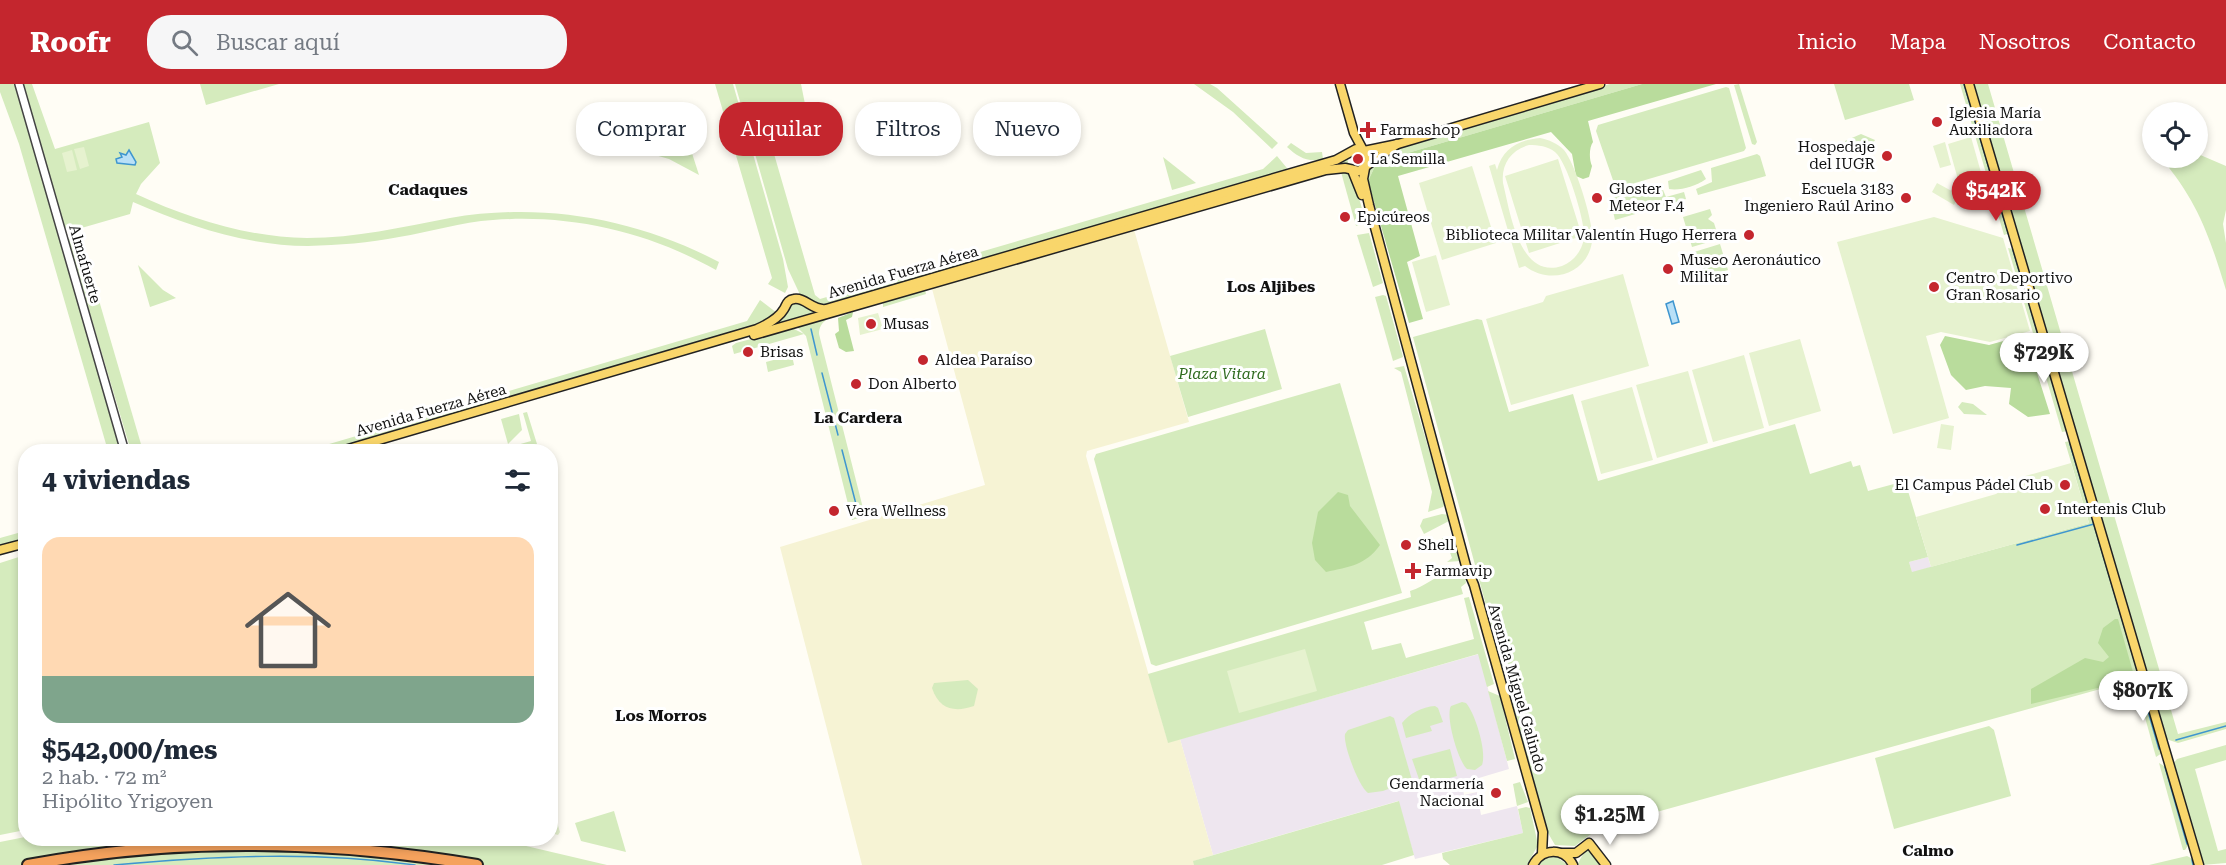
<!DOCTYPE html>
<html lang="es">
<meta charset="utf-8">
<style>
:root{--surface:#fff;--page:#f6f6f7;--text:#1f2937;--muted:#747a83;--accent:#c4262e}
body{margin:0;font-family:"Roboto Serif",serif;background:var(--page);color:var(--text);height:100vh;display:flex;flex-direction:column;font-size:22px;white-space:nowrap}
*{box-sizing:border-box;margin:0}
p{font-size:20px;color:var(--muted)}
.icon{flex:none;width:33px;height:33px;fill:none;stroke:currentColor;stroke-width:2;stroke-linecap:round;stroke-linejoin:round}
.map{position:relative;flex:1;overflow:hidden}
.panel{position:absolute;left:18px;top:360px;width:540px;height:402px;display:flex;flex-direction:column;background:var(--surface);border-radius:24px;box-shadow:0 3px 9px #0003}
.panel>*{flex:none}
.top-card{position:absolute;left:576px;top:18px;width:570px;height:54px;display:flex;gap:12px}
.controls{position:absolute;left:2142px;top:18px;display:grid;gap:12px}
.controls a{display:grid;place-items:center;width:66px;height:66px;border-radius:50%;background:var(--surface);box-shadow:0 3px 9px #0003;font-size:30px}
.price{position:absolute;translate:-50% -51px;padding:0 14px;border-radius:21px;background:#fff;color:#222;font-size:20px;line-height:39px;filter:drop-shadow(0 2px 3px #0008)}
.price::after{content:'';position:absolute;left:50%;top:36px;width:18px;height:14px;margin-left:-9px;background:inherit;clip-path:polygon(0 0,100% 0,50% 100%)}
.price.active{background:var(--accent);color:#fff}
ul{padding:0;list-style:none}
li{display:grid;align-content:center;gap:12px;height:318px;padding:0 24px}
li span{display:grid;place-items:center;height:186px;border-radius:18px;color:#555}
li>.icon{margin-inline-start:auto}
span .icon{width:108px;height:108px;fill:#fffc;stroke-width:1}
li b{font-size:26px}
h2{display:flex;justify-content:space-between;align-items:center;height:72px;padding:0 24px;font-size:26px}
.tag{padding:0 21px;border-radius:24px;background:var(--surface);box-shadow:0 3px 9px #0003;font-size:21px;line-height:54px}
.tag.active{background:var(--accent);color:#fff}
header{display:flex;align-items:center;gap:36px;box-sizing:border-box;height:84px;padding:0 30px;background:var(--accent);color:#fff}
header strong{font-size:28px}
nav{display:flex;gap:33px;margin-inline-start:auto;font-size:21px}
.search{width:420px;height:54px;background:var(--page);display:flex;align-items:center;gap:15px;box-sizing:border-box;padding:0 21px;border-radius:24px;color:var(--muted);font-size:22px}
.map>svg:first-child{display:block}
.industrial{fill:#eee6ef}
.farmland{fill:#f6f3d4}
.green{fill:#d5ebbd}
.forest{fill:#b9dc9c}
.pitch{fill:#e6f2cf;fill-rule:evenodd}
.water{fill:#b9e0f7;stroke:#3f96cf;stroke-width:1.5}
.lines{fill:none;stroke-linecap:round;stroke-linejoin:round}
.stream{stroke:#3f96cf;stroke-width:1.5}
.minor-casing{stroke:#444;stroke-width:10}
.major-casing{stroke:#222;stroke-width:11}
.highway-casing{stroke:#222;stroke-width:14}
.minor{stroke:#fff;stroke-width:7}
.major{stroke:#f9d66b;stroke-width:8}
.highway{stroke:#f5a25d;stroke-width:10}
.poi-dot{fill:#c4262e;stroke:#fff;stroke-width:2}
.labels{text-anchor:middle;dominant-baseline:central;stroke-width:6;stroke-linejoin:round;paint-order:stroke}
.poi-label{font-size:15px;fill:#111;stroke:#fff;text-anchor:start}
.street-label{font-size:15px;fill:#111;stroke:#fff}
.park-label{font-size:15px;font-style:italic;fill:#2f6b1f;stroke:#fff}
.neighbourhood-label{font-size:16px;font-weight:bold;fill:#111;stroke:#fff}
</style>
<header>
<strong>Roofr</strong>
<div class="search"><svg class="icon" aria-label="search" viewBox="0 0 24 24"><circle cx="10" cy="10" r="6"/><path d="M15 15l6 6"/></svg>Buscar aquí</div>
<nav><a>Inicio</a><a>Mapa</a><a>Nosotros</a><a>Contacto</a></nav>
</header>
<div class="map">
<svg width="2226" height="781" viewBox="0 0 2226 781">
<rect width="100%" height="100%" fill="#fffdf5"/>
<g class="industrial">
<polygon points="1928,473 1931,483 1912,489 1909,478"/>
<polygon points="1479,570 1509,685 1462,699 1464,711 1477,708 1481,731 1517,722 1523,749 1415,775 1398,717 1213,771 1180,655"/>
</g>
<polygon class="farmland" points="1133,142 1189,338 1087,367 1086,372 1168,658 1180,655 1213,771 1194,777 1194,781 862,781 780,463 985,401 931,201"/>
<g class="green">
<polygon points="0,0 19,0 125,367 108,367 19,60 0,8"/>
<path d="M22,0H32L55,65L149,38L160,79L141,100L136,110C190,135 247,153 307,154C356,154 402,143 450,134C543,118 635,134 719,178L716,186C648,148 571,130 493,136C461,138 430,148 399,153C369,159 339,161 308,162C248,162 188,142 133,118L130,130L78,145L77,142L67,144L64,143Z"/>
<polygon points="200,0 279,0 206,21"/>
<polygon points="715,0 733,0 783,175 788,203 785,209 768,200 772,194"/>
<path d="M735,0H801L811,50L772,63L815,211L820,215L1263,85L1277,72L1291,89L1347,73L1349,82L840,227C831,233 819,237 819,250L865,432L852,436L806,252L797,243L765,248L356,367H338L757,245L787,219L803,217L788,185Z"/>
<polygon points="1194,0 1210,0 1217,4 1278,59 1272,65 1233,28"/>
<path d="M1610,0H1642L1377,78L1368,97L1372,111L1368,112C1362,81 1371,77 1397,64Z"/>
<polygon points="1739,0 1757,58 1755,61 1752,60 1734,1"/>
<polygon points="1834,0 1909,0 1914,16 1845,36"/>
<polygon points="1960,0 1966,0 2010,149 2004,151"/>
<polygon points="1972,0 1988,0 2178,650 2226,638 2226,645 2178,659 2166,655"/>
<polygon points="1726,3 1729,4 1746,64 1744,67 1618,104 1615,102 1596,47 1598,41"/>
<polygon points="1861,50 1875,56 1866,70 1859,72 1847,67 1845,57"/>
<path d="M1291,59L1306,69L1322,68L1323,75C1308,79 1298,73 1287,63Z"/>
<polygon points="690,63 699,91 669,75 655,71"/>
<polygon points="1757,70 1760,72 1766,92 1698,111 1696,105 1712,98 1711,84"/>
<path d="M2198,70L2226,82V126L2223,140L2226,159V206C2209,151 2198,118 2161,74H2198Z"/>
<polygon points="1163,73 1196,99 1172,106"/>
<path d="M1701,86L1706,95C1696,102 1680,107 1669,105L1668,97Z"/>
<polygon points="1341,88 1350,90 1353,94 1366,138 1356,142"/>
<polygon points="1657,100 1661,101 1666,113 1684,108 1686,115 1615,136 1610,114"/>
<polygon points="1710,125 1712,131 1708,135 1714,139 1719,155 1692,163 1683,133"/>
<polygon points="79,148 143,367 131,367 68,156"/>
<polygon points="1369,149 1383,199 1373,203 1357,151"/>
<polygon points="1720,160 1728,186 1701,194 1694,168"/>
<polygon points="2008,164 2013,165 2067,347 2062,348"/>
<polygon points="138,181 163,206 176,214 150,223"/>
<polygon points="925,206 926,210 883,223 883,216"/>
<polygon points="1383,211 1386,212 1403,273 1393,277 1375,213"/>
<polygon points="760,216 777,229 753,245 333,367 302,368 747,237"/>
<polygon points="1477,235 1482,236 1509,328 1573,310 1598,397 1795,340 1810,390 1851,377 1853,383 1860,381 1868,407 1905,397 1928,473 1909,478 1912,488 2089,439 2065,358 2071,357 2140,594 1599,744 1575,762 1555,761 1548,749 1413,253"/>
<polygon points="792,244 804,250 734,270 732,262 736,259"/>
<polygon points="1265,245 1282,305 1188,333 1170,272"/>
<polygon points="792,271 794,281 768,288 766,278"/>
<polygon points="1404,282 1445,420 1443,423 1428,428 1432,408 1401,288 1394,284"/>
<polygon points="1340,299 1402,509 1156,582 1151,580 1094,375 1096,370"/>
<polygon points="1962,318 1973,320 1987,331 1964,330 1958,323"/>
<polygon points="527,328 537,360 516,366 517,361 531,357 523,329"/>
<polygon points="519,330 522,346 508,360 501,335"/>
<polygon points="1442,430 1449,431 1449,437 1424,450 1420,442 1423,435"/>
<polygon points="25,447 25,463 0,471 0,454"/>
<polygon points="1442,454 1455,454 1460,477 1447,478 1452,474 1447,460 1441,460"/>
<polygon points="25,471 25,746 0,751 0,479"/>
<path d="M1451,487L1465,492L1466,499L1461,503L1463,510L1364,538L1372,566L1401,559L1406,574L1474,555L1464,514L1469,513L1494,600L1487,603L1478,570L1168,659L1148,590L1411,513L1410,507C1426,502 1435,492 1451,487Z"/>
<path d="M968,596L978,605L974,622C954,629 939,625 932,604L934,599Z"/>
<polygon points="2136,601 2144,604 2162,669 2156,673"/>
<polygon points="1488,607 1500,612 1515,675 1507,677"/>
<path d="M1462,618L1466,619C1475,629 1487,668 1482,681L1475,686L1467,685C1458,677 1445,632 1451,622Z"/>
<path d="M1435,622L1438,624L1443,638L1430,642L1432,647L1406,654L1402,639C1410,629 1422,623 1435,622Z"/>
<path d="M1390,632L1394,634L1412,696L1383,707L1368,709C1359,703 1343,661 1345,650L1348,646Z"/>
<polygon points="1989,642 1994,646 2011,712 1894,745 1875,674"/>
<polygon points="2226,661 2226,676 2195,685 2218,767 2226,765 2226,779 2202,781 2172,681 2177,675"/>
<polygon points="1450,665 1457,692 1435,698 1420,698 1412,675"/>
<polygon points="2159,679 2166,683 2189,760 2185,766 2183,766"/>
<polygon points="1520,698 1528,718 1517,722 1513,700"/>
<polygon points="1399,717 1414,771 1382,781 1194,781 1193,777"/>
<polygon points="1526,723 1530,724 1538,761 1527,781 1450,781 1443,775 1442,769 1523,749 1518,725"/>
<polygon points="614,727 626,768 581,757 575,739"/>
<polygon points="25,753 492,754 607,781 0,781 0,758"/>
<polygon points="1587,763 1606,781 1577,781"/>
<polygon points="1555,772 1568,781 1537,781 1544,774"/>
<polygon points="2187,772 2193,775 2196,781 2149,781"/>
</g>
<g class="forest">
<path d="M1642,0H1716L1588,37L1593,58C1589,63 1589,76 1592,82L1589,93L1583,95L1576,92L1572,70L1551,48L1398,92L1420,172L1407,178L1423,235L1409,239L1368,97L1377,78Z"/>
<polygon points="853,228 852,233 846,236 854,267 846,268 839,264 835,250 839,247 838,234"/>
<polygon points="2025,251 2050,330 2028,333 2009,320 2011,304 1985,302 1966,306 1951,291 1940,261 1945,252 1989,261"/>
<path d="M1338,408L1348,411L1350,422L1380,461C1366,481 1349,483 1326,488L1315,476L1312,459L1318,428Z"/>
<polygon points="2115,535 2118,535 2135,595 2031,620 2031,605 2085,574 2103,578 2109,573 2098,559 2103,544"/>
</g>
<g class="pitch">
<polygon points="1971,53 1982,92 1959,99 1948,60"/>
<path d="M1540,54C1549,56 1557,59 1564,66C1575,79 1595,141 1592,158C1587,191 1549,201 1525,182L1519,184L1489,82L1495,80L1497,86C1503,64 1518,56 1540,54ZM1529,61C1538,61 1548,62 1555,68C1567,77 1586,140 1584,154C1582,167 1574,177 1562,182C1519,196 1510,127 1503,99C1501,80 1511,66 1529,61Z"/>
<polygon points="1945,58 1951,81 1940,84 1933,62"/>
<polygon points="84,63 89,82 80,85 74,65"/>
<polygon points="72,66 77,86 67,88 62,69"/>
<polygon points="1558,75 1582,152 1529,169 1505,92"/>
<polygon points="1472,82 1496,159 1442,176 1419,99"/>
<polygon points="1937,99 1959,111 1954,121 1932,108"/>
<polygon points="1934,133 2003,154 2030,247 1990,258 1941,248 1926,252 1949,334 1893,350 1837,158"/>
<polygon points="1436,171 1450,221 1426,228 1412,178"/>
<polygon points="1623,190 1649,282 1511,321 1486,235 1543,218 1546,212"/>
<polygon points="878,229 883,245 860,251 858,234"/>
<polygon points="1800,255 1821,327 1769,342 1749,269"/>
<polygon points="1744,271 1764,344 1713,358 1692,286"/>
<polygon points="1688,287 1708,359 1657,374 1636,301"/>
<polygon points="1632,303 1653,376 1601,390 1581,317"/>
<polygon points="1941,340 1954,342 1951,366 1937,364"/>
<polygon points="2071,379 2089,439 1931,483 1916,433 1996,410 2022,393"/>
<polygon points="1305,565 1317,607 1239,629 1227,587"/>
<polygon points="550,715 560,748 558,751 551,749"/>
</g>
<g class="water">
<polygon points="129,66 136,78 135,81 117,79 116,75 122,73 120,69 126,71"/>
<polygon points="1673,217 1679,238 1672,240 1666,220"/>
</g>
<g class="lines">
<g class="stream">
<polyline points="1964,0 2009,152"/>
<polyline points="2013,166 2066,344"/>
<polyline points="811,245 817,271"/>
<polyline points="822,289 838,351"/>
<polyline points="2070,360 2138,589"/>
<polyline points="842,366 857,424"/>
<polyline points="2017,461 2094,440"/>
<polyline points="2142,607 2159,665"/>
<polyline points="2176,656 2226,642"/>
<polyline points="2165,683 2187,760"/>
<polyline points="2192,776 2193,781"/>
<path d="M114,781C214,772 316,767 415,781"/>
</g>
<g class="minor-casing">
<polyline id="minor" points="19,0 125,368"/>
</g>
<g class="major-casing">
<g id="major">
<polyline points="1340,0 1354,49 1363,66"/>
<polyline points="1969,0 2199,781"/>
<polyline points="1364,67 1398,60 1600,0"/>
<polyline points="1365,84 1363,95 1369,121 1466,482 1474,501 1543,748 1542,770"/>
<polyline points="1352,86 1362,111"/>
<polyline points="754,251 1326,86 1345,84 1359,87 1397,60"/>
<path d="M338,368L757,245C766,241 779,234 784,225C787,220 787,216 794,215C805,213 813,227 826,225L1336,76L1356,65L1367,70L1368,80"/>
<polyline points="0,466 26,459"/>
<polyline points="1562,769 1576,769 1589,759 1606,781"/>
<path d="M1533,781C1542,764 1564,763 1573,781"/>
</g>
</g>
<g class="highway-casing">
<path id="highway" d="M28,781C176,753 329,756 477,781"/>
</g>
<use href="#minor" class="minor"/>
<use href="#major" class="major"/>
<use href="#highway" class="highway"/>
</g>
<g class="poi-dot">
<circle cx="1937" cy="38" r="6"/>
<path d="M1365 37h6v6h6v6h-6v6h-6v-6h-6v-6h6z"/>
<circle cx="1887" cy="72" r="6"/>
<circle cx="1358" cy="75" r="6"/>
<circle cx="1597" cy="114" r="6"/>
<circle cx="1906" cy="114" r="6"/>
<circle cx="1345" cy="133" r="6"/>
<circle cx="1749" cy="151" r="6"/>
<circle cx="1668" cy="185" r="6"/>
<circle cx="1934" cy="203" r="6"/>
<circle cx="871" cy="240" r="6"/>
<circle cx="748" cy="268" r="6"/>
<circle cx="923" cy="276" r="6"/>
<circle cx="856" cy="300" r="6"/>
<circle cx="2065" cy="401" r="6"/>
<circle cx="2045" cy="425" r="6"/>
<circle cx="834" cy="427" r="6"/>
<circle cx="1406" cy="461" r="6"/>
<path d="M1410 478h6v6h6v6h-6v6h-6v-6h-6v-6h6z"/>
<circle cx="1496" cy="709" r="6"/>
</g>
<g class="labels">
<g class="poi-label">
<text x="1949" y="29">Iglesia María<tspan x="1949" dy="17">Auxiliadora</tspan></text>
<text x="1380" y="46">Farmashop</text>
<text x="1875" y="63" text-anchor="end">Hospedaje<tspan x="1875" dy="17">del IUGR</tspan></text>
<text x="1370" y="75">La Semilla</text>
<text x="1609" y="105">Gloster<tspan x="1609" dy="17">Meteor F.4</tspan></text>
<text x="1894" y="105" text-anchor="end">Escuela 3183<tspan x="1894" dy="17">Ingeniero Raúl Arino</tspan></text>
<text x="1357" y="133">Epicúreos</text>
<text x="1737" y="151" text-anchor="end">Biblioteca Militar Valentín Hugo Herrera</text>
<text x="1680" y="176">Museo Aeronáutico<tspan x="1680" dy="17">Militar</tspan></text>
<text x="1946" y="194">Centro Deportivo<tspan x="1946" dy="17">Gran Rosario</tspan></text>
<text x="883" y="240">Musas</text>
<text x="760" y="268">Brisas</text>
<text x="935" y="276">Aldea Paraíso</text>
<text x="868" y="300">Don Alberto</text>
<text x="2053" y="401" text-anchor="end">El Campus Pádel Club</text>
<text x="2057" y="425">Intertenis Club</text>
<text x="846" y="427">Vera Wellness</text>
<text x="1418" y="461">Shell</text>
<text x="1425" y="487">Farmavip</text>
<text x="1484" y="700" text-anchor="end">Gendarmería<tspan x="1484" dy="17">Nacional</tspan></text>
</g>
<g class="street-label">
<text transform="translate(85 180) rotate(74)">Almafuerte</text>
<text transform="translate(903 188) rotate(-16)">Avenida Fuerza Aérea</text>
<text transform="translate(431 326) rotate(-16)">Avenida Fuerza Aérea</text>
<text transform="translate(1517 604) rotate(74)">Avenida Miguel Galindo</text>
</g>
<g class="park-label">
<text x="1222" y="290">Plaza Vitara</text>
</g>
<g class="neighbourhood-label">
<text x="428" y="105">Cadaques</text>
<text x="1271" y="202">Los Aljibes</text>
<text x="858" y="333">La Cardera</text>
<text x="661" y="631">Los Morros</text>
<text x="1928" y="766">Calmo</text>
</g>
</g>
</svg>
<div class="controls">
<a><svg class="icon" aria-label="locate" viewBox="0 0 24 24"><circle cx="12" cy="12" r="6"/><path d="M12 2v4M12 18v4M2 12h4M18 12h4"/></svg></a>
</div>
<b class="price active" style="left:1996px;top:138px">$542K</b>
<b class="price" style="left:2044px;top:300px">$729K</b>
<b class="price" style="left:2143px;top:638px">$807K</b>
<b class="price" style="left:1610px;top:762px">$1.25M</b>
<div class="top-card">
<a class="tag">Comprar</a>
<a class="tag active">Alquilar</a>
<a class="tag">Filtros</a>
<a class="tag">Nuevo</a>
</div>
<section class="panel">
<h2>4 viviendas<svg class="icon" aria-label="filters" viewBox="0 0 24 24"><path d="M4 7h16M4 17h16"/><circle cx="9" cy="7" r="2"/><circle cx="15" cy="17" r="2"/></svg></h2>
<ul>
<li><span style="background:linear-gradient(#ffd9b3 75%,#7fa58c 0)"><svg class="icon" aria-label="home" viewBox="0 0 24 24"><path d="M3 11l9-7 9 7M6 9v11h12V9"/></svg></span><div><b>$542,000/mes</b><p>2 hab. · 72 m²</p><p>Hipólito Yrigoyen</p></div></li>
</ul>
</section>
</div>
